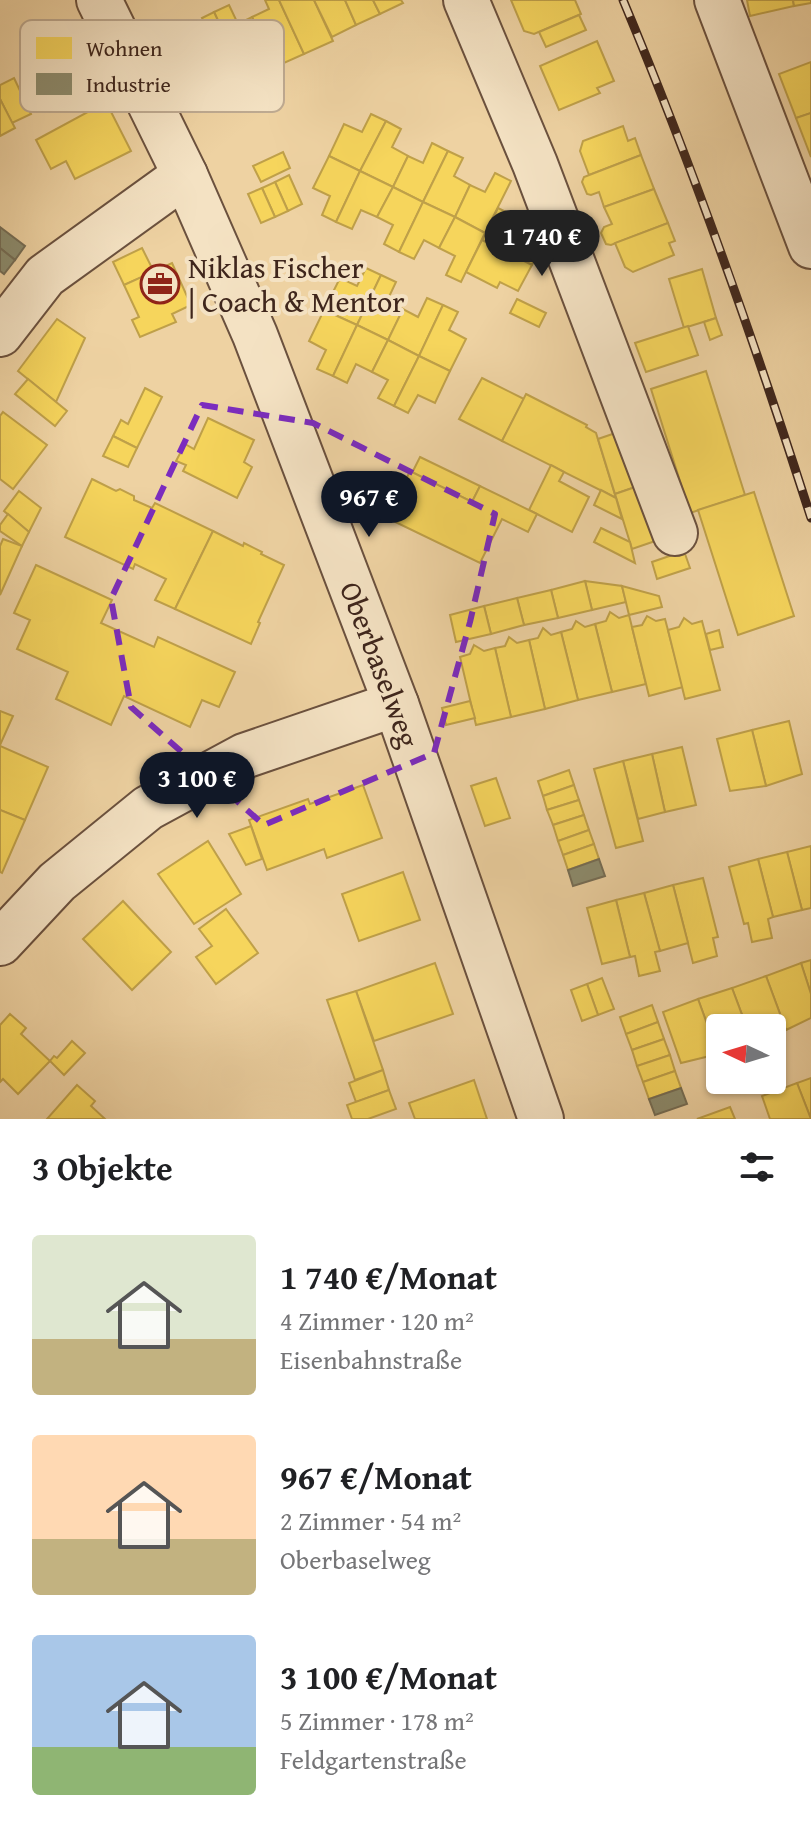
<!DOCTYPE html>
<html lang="de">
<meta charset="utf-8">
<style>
:root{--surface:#fff;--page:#f6f6f6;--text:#202124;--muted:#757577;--accent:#111827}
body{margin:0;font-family:"Gentium Book Plus",serif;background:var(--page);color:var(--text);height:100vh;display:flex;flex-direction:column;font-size:30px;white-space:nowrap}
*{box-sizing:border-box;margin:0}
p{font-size:26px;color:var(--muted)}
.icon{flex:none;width:44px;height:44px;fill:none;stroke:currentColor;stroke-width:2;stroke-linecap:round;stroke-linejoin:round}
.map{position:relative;height:1119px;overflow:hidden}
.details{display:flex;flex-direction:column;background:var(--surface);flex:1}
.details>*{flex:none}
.needle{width:52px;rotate:274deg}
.buttons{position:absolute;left:706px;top:1014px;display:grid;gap:16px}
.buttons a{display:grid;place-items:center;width:80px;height:80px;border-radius:8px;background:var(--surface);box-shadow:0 2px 6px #0004;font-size:40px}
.price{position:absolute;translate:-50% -68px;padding:0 18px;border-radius:28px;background:var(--accent);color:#fff;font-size:26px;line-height:52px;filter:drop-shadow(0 2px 4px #0008)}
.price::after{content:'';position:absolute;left:50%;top:48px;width:24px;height:18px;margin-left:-12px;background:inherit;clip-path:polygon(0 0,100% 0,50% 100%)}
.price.selected{background:#222;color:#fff}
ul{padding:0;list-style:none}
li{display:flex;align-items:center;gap:24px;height:200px;padding:0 32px}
li span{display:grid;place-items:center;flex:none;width:224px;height:160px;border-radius:8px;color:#555}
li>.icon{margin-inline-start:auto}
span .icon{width:96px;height:96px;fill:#fffc;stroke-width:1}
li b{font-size:34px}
h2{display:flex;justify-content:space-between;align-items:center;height:96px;padding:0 32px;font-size:34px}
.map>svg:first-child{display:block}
.homes{fill:#f6d55c;stroke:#bfa049;stroke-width:2}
.industry{fill:#8c8c6e;stroke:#756d55;stroke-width:2}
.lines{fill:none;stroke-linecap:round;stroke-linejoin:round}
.minor-casing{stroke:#6b513e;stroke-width:48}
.minor{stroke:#f4e2c3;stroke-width:44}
.rail-casing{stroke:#3f261c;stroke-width:9}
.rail{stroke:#f4e2c3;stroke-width:6;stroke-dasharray:18;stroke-linecap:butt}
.marked{fill:none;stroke:#7b2cbf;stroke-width:6;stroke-dasharray:16 10;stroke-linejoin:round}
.labels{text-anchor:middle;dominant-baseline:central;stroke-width:8;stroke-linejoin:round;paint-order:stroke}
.poi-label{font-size:30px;fill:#3f261c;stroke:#f4e2c3;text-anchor:start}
.street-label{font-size:30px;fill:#3f261c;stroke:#f4e2c3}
.key{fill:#f4e2c3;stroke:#beaa91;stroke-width:2}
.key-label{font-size:22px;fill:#3f261c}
</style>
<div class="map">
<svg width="811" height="1119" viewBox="0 0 811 1119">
<rect width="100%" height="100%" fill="#eed2a2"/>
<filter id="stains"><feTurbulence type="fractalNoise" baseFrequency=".0025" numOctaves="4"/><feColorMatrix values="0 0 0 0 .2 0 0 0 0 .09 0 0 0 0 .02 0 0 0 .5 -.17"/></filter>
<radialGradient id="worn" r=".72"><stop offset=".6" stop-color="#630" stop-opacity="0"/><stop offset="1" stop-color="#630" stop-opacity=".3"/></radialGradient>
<g class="homes">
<polygon points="265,0 279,0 304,54 275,67 252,17 269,9"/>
<polygon points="279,0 314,0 333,41 304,54"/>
<polygon points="314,0 345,0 356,25 332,37"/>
<polygon points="345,0 373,0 380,14 356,25"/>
<polygon points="373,0 401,0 403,3 380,14"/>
<polygon points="511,0 575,0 581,14 534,34 524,31"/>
<polygon points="747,0 793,0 794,6 750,16"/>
<polygon points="793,0 811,0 811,3 794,6"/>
<polygon points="229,5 238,24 252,17 275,67 246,81 214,12"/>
<polygon points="214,12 246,81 217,95 194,44 211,36 202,18"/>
<polygon points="579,15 586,30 546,47 539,32"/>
<polygon points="597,41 614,81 597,88 600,93 559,110 540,66"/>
<polygon points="811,62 811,113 796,118 779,74"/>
<polygon points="14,78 31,114 12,123 0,99 0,85"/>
<polygon points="0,99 15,128 0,136"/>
<polygon points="106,102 131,151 75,179 66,161 51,169 36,140"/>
<polygon points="811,113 811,157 796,118"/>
<polygon points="371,114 386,121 360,171 329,156 344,124 362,132"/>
<polygon points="386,121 401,129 392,147 408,156 393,187 360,171"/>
<polygon points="623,126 628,141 635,138 641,155 589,175 580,151 583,141"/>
<polygon points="432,143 448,151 423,202 393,187 408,156 423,163"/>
<polygon points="448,151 463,158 454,176 470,185 455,217 423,202"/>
<polygon points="283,152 290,168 261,182 253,166"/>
<polygon points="641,155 654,189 604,207 599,192 591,195 587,194 582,182 584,177"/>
<polygon points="329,156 360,171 336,222 322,215 330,196 313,188"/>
<polygon points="360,171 393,187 377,217 361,210 352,229 336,222"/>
<polygon points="495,173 511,181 485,233 455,217 470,185 485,192"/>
<polygon points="289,175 302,204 288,211 275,182"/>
<polygon points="275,182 288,211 275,217 262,188"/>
<polygon points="393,187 423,202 399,252 384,244 393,225 377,217"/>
<polygon points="262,188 275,217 261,223 248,194"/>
<polygon points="654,189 668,223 611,245 606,244 601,233 604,227 612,224 604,207"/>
<polygon points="423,202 455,217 439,248 424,240 414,259 399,252"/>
<polygon points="498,208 528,223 525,230 532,234 527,244 539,250 532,265 482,240"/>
<polygon points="455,217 485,233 461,282 446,275 455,256 439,248"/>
<polygon points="668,223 675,241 669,243 674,255 633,272 625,267 615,243"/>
<polygon points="482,240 532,265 518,291 500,282 497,288 466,272"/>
<polygon points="142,248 154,272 124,285 113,262"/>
<polygon points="172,263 191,305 172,314 176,322 140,337 132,320 139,317 124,285"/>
<polygon points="366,268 381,275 357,325 324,310 340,278 357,286"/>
<polygon points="702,269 716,318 684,328 669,279"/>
<polygon points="381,275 396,282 387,301 403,309 388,340 357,325"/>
<polygon points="427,298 443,305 419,356 388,340 403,309 418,317"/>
<polygon points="517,299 546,313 539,327 510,313"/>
<polygon points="443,305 458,312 449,330 466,339 450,371 419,356"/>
<polygon points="324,310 357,325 333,376 317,369 326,350 309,341"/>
<polygon points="716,318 722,335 710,340 704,322"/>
<polygon points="57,319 85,338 56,402 18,371"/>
<polygon points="357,325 388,340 372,372 356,364 347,383 333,376"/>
<polygon points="688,326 698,355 646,372 635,343"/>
<polygon points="388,340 419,356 394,406 378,398 388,380 372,372"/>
<polygon points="419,356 450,371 435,403 418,395 408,413 394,406"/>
<polygon points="706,371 745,495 690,513 651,389"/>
<polygon points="482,378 524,399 502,441 459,419"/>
<polygon points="28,379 67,411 55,426 15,394"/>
<polygon points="145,388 162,397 137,448 113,436 121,420 128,424"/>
<polygon points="526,394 587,425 586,427 596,433 616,498 502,441"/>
<polygon points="3,412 47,445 13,489 0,479 0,416"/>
<polygon points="208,418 254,440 244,462 252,467 237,498 183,471 186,465 176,461 185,444 194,449"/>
<polygon points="627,429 644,484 615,494 598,439"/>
<polygon points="113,436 137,448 128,467 103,456"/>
<polygon points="420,457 480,486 472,502 412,473"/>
<polygon points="551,465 564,472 559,481 589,497 572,532 529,510"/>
<polygon points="410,471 472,502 480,486 537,514 528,532 502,519 480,563 387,518"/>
<polygon points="92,479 116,491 120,489 134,496 134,500 152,508 155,503 213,531 175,609 155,600 166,579 135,564 133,569 65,537"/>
<polygon points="644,484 661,539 632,549 615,494"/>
<polygon points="601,490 616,498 622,519 594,505"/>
<polygon points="19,491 41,508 29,532 4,511"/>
<polygon points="754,492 794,616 738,635 698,510"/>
<polygon points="8,514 29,532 22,546 0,531 0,525"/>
<polygon points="601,528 630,542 635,563 594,542"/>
<polygon points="213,531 243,546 244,543 262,552 261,554 284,565 258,622 260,623 251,644 175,609"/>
<polygon points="3,539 22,546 0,595 0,546"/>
<polygon points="684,551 690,568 657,579 652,562"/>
<polygon points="36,565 112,600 101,623 154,647 158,637 235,672 219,707 202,700 190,727 124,696 111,725 56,699 68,672 17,649 30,620 14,613"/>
<polygon points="585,581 622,586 626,602 592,610"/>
<polygon points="585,581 592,610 558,618 551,590"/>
<polygon points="622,586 659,596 662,607 629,615"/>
<polygon points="551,590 558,618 524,625 517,598"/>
<polygon points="517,598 524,625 491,634 484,606"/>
<polygon points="484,606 491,634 456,642 450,615"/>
<polygon points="610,612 619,618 629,615 646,684 612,692 595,624 606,621"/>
<polygon points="647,616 656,621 665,619 683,687 649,696 632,627 642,625"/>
<polygon points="684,618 692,624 702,621 720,690 685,699 668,630 679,627"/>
<polygon points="576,621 585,627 595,624 612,692 578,700 561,632 572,629"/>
<polygon points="543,628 551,635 561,632 578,700 545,709 529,640 538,638"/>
<polygon points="719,630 723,647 710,650 706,634"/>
<polygon points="509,637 517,643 529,640 545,709 511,717 495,648 505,646"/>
<polygon points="474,645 484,651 495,648 511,717 476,725 460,657 470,654"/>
<polygon points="470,701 475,718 446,725 442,708"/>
<polygon points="0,711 13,716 0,745"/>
<polygon points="789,721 802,774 766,786 752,730"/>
<polygon points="752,730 766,786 730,791 717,739"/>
<polygon points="0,746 48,767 25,820 0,810"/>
<polygon points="682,747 696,805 665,812 652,754"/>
<polygon points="652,754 665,812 638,819 623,761"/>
<polygon points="623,761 643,841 616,848 594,769"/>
<polygon points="569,770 574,785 543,796 538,781"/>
<polygon points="496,778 510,818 485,826 471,786"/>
<polygon points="363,785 382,838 327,858 324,849 267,870 249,820 308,799 310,804"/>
<polygon points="574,785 579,800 547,810 543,796"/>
<polygon points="579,800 584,815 553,825 547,810"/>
<polygon points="0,810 25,820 2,873 0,872"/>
<polygon points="584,815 589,830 558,841 553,825"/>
<polygon points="251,826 262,859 246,865 229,834"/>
<polygon points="589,830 594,844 563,855 558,841"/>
<polygon points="208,841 241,894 194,924 158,874"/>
<polygon points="594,844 599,859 568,870 563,855"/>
<polygon points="811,846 811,908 802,910 787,852"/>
<polygon points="787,852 802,910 773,917 758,859"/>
<polygon points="758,859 773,917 768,919 772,938 752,942 748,923 744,924 729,867"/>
<polygon points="403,872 420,920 359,941 342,894"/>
<polygon points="703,878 718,937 713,938 717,956 693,963 673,885"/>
<polygon points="673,885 688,943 660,951 644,893"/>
<polygon points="644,893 660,951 655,952 660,971 639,976 635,956 630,957 616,900"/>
<polygon points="616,900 630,957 602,964 587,908"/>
<polygon points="123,901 171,952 132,990 83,939"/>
<polygon points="226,909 258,953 216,984 196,957 212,946 199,929"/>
<polygon points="811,960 811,994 801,963"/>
<polygon points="435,963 453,1014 374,1041 356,991"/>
<polygon points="801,963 811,994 811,1018 786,1030 766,976"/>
<polygon points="766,976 786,1030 772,1036 772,1028 747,1028 732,988"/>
<polygon points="602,978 614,1009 598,1015 587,984"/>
<polygon points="587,984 598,1015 582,1021 571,990"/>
<polygon points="732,988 747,1028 720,1028 720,1053 718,1054 698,999"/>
<polygon points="356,991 383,1070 355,1080 327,1000"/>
<polygon points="698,999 718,1054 681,1063 663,1012"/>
<polygon points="652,1005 658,1022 626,1034 620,1017"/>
<polygon points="10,1014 26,1028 21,1034 50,1061 18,1094 3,1079 0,1082 0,1025"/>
<polygon points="658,1022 664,1039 632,1050 626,1034"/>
<polygon points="664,1039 670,1055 637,1066 632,1050"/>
<polygon points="72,1041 85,1053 64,1075 50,1061 54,1056 57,1058"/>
<polygon points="670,1055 675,1071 643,1082 637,1066"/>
<polygon points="383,1070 389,1090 356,1102 349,1083"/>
<polygon points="675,1071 681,1088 649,1099 643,1082"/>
<polygon points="811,1078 811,1119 797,1083"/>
<polygon points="474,1080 487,1119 415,1119 409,1103"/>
<polygon points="797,1083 811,1119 770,1119 762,1096"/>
<polygon points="77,1085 95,1101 91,1106 105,1119 47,1119"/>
<polygon points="389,1090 396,1109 368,1119 352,1119 347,1105"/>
<polygon points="730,1107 735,1119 697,1119"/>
</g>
<g class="industry">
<polygon points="0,227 25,246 15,260 0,248"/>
<polygon points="0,248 15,260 4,274 0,271"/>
<polygon points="599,859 605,876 573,886 568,870"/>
<polygon points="681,1088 687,1104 655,1115 649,1099"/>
</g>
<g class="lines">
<g class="minor-casing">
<g id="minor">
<path id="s1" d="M99,0L185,175L255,335L396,704L541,1119"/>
<polyline points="466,0 535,164 675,533"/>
<polyline points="717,0 811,246"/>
<polyline points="0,334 45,276 185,175"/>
<polyline points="0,943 57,882 148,808 244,756 396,704"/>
</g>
</g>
<use href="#minor" class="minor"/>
<g class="rail-casing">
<path id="rail" d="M623,0C694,170 755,343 811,518"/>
</g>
<use href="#rail" class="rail"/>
</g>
<path class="marked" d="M202,405L313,423L495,514L470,622L434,753L264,825L131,707L111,599Z"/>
<defs>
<g id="office-ring" transform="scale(2)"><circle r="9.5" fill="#f4e2c3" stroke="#8f2418" stroke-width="1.5"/><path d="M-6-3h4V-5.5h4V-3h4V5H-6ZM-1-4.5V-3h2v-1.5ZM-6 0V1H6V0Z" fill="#8f2418"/></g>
</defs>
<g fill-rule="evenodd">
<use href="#office-ring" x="160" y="284"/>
</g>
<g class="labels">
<g class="poi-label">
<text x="188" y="267">Niklas Fischer<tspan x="188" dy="34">| Coach &amp; Mentor</tspan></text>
</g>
<g class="street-label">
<text stroke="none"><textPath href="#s1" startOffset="722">Oberbaselweg</textPath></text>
</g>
</g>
<rect x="20" y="20" width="264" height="92" rx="12" class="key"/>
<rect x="36" y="37" width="36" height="22" fill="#f6d55c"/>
<rect x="36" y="73" width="36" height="22" fill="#8c8c6e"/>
<g class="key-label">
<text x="86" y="56">Wohnen</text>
<text x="86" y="92">Industrie</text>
</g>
<rect width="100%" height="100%" filter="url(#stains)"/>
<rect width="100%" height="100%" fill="url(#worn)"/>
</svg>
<div class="buttons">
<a><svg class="needle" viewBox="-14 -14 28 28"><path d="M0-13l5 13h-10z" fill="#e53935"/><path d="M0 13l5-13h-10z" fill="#757577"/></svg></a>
</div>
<b class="price selected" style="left:542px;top:278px">1 740 €</b>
<b class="price" style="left:369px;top:539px">967 €</b>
<b class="price" style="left:197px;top:820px">3 100 €</b>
</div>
<section class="details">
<h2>3 Objekte<svg class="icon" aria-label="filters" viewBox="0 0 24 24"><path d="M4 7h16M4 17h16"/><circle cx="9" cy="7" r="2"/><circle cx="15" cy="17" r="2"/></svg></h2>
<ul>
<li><span style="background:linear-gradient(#dfe7d0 65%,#c2b280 0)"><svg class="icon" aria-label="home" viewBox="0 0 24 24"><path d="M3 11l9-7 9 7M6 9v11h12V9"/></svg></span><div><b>1 740 €/Monat</b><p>4 Zimmer · 120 m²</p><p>Eisenbahnstraße</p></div></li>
<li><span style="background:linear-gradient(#ffd9b3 65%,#c2b280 0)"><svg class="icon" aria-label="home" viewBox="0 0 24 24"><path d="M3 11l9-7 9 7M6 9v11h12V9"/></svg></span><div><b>967 €/Monat</b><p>2 Zimmer · 54 m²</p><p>Oberbaselweg</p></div></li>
<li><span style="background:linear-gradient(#a9c7e8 70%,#8fb573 0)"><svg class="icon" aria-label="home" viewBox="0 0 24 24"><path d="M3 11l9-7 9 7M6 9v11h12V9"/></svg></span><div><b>3 100 €/Monat</b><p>5 Zimmer · 178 m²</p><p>Feldgartenstraße</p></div></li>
</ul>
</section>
